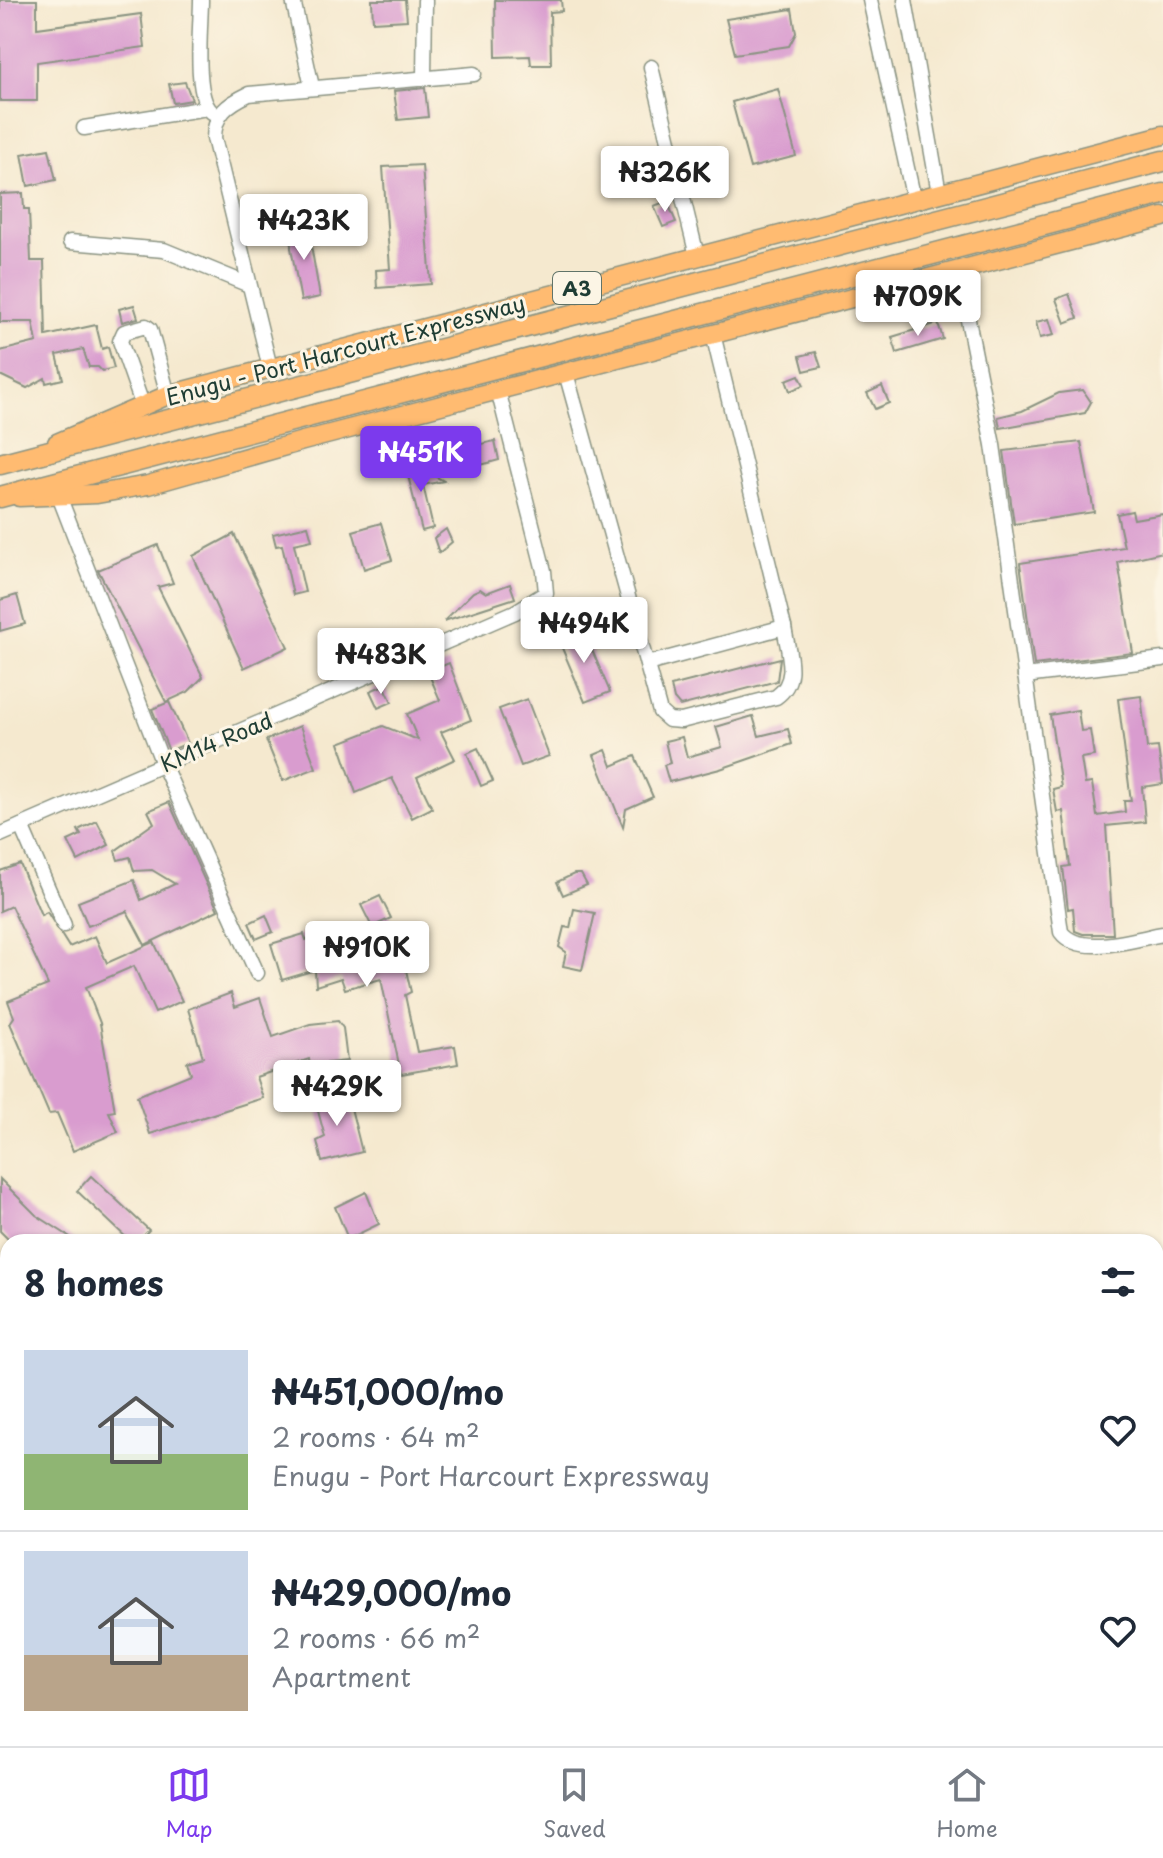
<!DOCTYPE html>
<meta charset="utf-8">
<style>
:root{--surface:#fff;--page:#f2f2f3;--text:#1f2937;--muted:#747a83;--line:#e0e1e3;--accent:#7c3aed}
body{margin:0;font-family:"Playpen Sans",sans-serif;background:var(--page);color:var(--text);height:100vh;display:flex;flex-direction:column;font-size:30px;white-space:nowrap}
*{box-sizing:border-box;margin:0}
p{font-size:26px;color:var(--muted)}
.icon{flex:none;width:44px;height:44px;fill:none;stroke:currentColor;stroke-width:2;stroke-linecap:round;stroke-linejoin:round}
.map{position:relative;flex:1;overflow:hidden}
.drawer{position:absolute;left:0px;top:1234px;width:1164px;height:512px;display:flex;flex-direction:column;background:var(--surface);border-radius:24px 24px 0 0;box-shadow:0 2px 6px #0004}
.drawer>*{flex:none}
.price{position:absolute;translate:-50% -68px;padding:0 18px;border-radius:8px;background:#fff;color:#222;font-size:26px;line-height:52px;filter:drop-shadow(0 2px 4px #0008)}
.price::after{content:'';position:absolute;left:50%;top:48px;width:24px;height:18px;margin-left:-12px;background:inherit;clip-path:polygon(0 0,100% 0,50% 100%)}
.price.current{background:var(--accent);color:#fff}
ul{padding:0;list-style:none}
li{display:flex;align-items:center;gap:24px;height:200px;padding:0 24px}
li+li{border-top:2px solid var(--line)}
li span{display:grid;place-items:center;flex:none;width:224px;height:160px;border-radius:0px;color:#555}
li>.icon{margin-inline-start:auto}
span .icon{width:96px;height:96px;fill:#fffc;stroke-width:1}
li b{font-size:34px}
h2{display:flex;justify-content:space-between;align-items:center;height:96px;padding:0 24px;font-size:34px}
.tab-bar{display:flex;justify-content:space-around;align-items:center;height:112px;border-top:2px solid var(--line);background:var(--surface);font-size:22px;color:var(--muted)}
.tab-bar a{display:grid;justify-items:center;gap:4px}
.tab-bar .current{color:var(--accent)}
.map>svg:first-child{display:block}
.building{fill:#d99ccf}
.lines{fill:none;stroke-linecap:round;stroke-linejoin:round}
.minor-casing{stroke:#8a9382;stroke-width:17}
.major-casing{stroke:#8a9382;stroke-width:21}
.highway-casing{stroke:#8a9382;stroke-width:23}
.minor{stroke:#fff;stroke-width:14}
.major{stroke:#ffbb71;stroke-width:18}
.highway{stroke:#ffbb71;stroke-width:20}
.labels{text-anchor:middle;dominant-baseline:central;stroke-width:6;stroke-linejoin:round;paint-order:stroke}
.shield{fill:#fcf5e5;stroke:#617469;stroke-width:2}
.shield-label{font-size:20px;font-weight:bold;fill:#1f3d34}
.street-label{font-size:22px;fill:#1f3d34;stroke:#fcf5e5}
</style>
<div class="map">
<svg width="1163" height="1746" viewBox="0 0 1163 1746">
<rect width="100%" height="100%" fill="#fcf5e5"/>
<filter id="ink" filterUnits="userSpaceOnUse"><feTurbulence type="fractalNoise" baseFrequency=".0125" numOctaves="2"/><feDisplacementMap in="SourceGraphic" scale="16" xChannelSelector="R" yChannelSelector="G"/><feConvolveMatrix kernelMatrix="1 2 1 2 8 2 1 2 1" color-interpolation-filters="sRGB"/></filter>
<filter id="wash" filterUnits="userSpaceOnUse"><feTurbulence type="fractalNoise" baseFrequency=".006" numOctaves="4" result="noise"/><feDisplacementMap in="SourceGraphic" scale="32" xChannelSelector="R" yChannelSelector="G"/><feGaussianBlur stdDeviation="1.8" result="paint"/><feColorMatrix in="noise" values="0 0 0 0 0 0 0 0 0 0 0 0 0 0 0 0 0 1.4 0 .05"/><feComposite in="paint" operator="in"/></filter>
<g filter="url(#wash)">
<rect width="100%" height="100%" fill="#f5e9cf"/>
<g id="blocks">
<g class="building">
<polygon points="0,0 37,0 37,28 141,14 145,47 37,62 37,101 0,101"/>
<polygon points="372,0 405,0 407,20 373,22"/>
<polygon points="495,0 561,0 562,11 550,12 551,65 531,65 530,56 496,57"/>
<polygon points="792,9 796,33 789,46 735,54 726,19"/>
<polygon points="185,82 192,100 173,103 169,84"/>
<polygon points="425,88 428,117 398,120 394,91"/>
<polygon points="778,89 796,156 750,168 732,102"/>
<polygon points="49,149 56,180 28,186 22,154"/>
<polygon points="422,165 431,284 377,288 376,270 390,269 383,167"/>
<polygon points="23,193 24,209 29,209 31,261 44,261 46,336 96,325 102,349 108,347 114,368 102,371 98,367 89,367 83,349 57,355 63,379 46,383 45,378 27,388 0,375 0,351 37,342 33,322 0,322 0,194"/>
<polygon points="667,201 676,222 663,227 654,206"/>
<polygon points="307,222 320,297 301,301 291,248 291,224"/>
<polygon points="1069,294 1078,318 1065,323 1056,299"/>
<polygon points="134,305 138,318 122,322 119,309"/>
<polygon points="1049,319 1054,335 1040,338 1036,322"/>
<polygon points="938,323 943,339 897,353 892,337"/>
<polygon points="816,352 821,367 804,371 800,356"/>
<polygon points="799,375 804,385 790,391 786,380"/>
<polygon points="882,386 889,403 875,409 867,393"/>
<polygon points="1083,390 1091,402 1085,413 1000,428 998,417 1022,411 1059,393"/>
<polygon points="495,441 499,460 477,466 473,446"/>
<polygon points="1081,442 1094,512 1014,524 1004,451"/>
<polygon points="416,466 444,481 423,485 433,528 422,531 406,468"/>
<polygon points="1132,511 1134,519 1163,514 1163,552 1118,562 1133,653 1034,665 1020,563 1124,547 1117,514"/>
<polygon points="381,523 392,560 364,569 353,531"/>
<polygon points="308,526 312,540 294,544 305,592 293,595 282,545 276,546 273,534"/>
<polygon points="446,529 452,542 439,553 434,538"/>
<polygon points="234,534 288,647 244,668 193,556"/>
<polygon points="158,545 173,583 158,587 203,677 188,692 166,702 98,570"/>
<polygon points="510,584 515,598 444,621 473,592 480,589 486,593"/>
<polygon points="17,595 25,624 0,631 0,600"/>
<polygon points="578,627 583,629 610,692 585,702 559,641"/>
<polygon points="780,658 777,681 680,706 674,699 671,686"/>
<polygon points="449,663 471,720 441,732 455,759 417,777 432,808 412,818 392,778 356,793 339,743 383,726 418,740 407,714 440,700 428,672"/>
<polygon points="384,685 392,702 378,708 370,691"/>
<polygon points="1141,696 1147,748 1158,747 1163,784 1142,787 1145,822 1106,826 1113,934 1083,934 1075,931 1073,908 1068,909 1063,867 1070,866 1063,811 1057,812 1053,789 1061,787 1050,715 1078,710 1081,731 1090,730 1094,756 1081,758 1085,784 1092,783 1097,816 1125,812 1124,801 1131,801 1118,699"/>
<polygon points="527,699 549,756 521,766 499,709"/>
<polygon points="169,702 188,743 169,751 152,709"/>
<polygon points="753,716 759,736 788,729 792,744 720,769 669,782 664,765 670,763 665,741 682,737 687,757 722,747 716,727"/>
<polygon points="300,726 316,768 283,781 266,740"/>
<polygon points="478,748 493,781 481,786 467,753"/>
<polygon points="606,750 612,766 635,756 653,797 626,809 623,827 594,755"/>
<polygon points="169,802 218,910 145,945 127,911 88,926 78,902 134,880 141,900 175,884 152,870 134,871 130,857 118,860 115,851 154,823 148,811"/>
<polygon points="97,821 109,845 78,861 68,841 81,835 78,830"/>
<polygon points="20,864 41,915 47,912 69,947 95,936 107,963 154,942 182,1001 155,1013 134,966 86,987 100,1023 115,1111 109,1112 118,1132 73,1151 57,1113 49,1114 10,1023 14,1017 8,1001 48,985 11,906 0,911 0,871"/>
<polygon points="574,874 581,874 587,885 563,895 557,882"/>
<polygon points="380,896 391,918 372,927 361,905"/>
<polygon points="574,909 595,913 582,970 563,966 566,952 559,947 564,927 570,928"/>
<polygon points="266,915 273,932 256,939 249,923"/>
<polygon points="304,934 306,940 326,934 338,967 406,942 415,966 406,970 411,992 405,995 417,1052 455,1046 458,1064 401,1074 381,979 345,989 341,978 316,986 315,970 282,980 271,944"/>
<polygon points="231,993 235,1007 260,998 273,1037 310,1024 338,1021 343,1028 347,1061 310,1065 309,1059 256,1077 263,1098 150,1134 137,1096 191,1074 187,1062 203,1057 188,1009"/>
<polygon points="347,1092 362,1152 322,1162 317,1141 325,1137 315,1100"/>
<polygon points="91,1176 149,1230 138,1242 131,1242 77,1191"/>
<polygon points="0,1179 36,1215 78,1242 11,1242 0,1231"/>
<polygon points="366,1192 379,1224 348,1239 335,1207"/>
</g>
</g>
</g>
<g filter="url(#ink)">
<use href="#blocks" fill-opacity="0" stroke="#8a9382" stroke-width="2"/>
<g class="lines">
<g class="minor-casing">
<g id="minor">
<path d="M201,0C201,25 193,97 212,112"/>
<polyline points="293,0 312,87"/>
<polyline points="870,0 914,200"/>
<polyline points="905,0 939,193"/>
<polyline points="651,67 697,256"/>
<polyline points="424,77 425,0"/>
<polyline points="84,128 207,108"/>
<polyline points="70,242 164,250 249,285"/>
<path d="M958,270L993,445L1061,932C1080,958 1137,938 1163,934"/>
<path d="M270,368L214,138C214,114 228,104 249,94L474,74"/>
<path d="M566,373L660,712L669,720L681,721L776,697C800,680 788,653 784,627L713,334"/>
<polyline points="142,404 120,341 124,332 146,326 150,329 168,395"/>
<polyline points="59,496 163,764 257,973"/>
<polyline points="647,664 784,627"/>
<polyline points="1025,676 1163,659"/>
<polyline points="21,826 64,925"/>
<polyline points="0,835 515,612 546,593 544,571 498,390"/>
<polyline points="0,1663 8,1671"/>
<polyline points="0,1720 8,1714"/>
<polyline points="79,1738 87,1746"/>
<polyline points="314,1738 320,1746"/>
</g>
</g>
<g class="major-casing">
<g id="major">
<polyline points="57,443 168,395 1163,135"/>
<polyline points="19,497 97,494 148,485 303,441 1163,217"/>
<polyline points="0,1548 8,1556"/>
<polyline points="0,1581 8,1590"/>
<polyline points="148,1738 156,1746"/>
<polyline points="179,1738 187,1746"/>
</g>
</g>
<g class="highway-casing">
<g id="highway">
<polyline points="0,464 1163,161"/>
<polyline points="0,497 1163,194"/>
</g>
</g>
<use href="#minor" class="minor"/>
<use href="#major" class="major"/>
<use href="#highway" class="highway"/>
</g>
</g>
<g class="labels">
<rect class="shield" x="553" y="272" width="48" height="32" rx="6"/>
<g class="shield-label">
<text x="577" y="288">A3</text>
</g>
<g class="street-label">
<text transform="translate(345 349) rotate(-15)">Enugu - Port Harcourt Expressway</text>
<text transform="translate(216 741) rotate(-23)">KM14 Road</text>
</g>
</g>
</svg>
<b class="price" style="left:665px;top:214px">₦326K</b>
<b class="price" style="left:304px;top:262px">₦423K</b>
<b class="price" style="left:918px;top:338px">₦709K</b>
<b class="price current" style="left:421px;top:494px">₦451K</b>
<b class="price" style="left:584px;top:665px">₦494K</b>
<b class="price" style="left:381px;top:696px">₦483K</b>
<b class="price" style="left:367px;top:989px">₦910K</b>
<b class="price" style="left:337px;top:1128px">₦429K</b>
<section class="drawer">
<h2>8 homes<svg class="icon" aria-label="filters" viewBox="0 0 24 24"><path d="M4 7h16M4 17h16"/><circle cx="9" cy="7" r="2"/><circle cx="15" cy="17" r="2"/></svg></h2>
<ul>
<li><span style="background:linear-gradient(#c9d6e8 65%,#8fb573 0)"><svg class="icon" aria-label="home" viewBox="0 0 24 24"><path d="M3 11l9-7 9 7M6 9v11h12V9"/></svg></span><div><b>₦451,000/mo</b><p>2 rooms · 64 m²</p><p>Enugu - Port Harcourt Expressway</p></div><svg class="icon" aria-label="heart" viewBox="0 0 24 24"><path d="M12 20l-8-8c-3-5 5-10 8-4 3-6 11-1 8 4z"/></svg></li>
<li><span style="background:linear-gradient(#c9d6e8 65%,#b9a48a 0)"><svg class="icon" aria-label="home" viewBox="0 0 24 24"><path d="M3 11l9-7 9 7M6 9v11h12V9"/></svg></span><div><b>₦429,000/mo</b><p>2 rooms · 66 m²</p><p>Apartment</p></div><svg class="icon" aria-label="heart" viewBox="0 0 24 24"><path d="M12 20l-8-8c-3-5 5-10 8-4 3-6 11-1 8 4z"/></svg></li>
</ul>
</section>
</div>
<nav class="tab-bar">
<a class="current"><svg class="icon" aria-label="map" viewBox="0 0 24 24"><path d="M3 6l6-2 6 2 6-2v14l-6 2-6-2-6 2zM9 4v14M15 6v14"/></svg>Map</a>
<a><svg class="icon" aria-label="saved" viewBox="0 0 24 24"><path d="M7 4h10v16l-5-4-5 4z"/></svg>Saved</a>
<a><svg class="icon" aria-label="home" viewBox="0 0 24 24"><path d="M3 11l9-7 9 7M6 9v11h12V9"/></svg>Home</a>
</nav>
